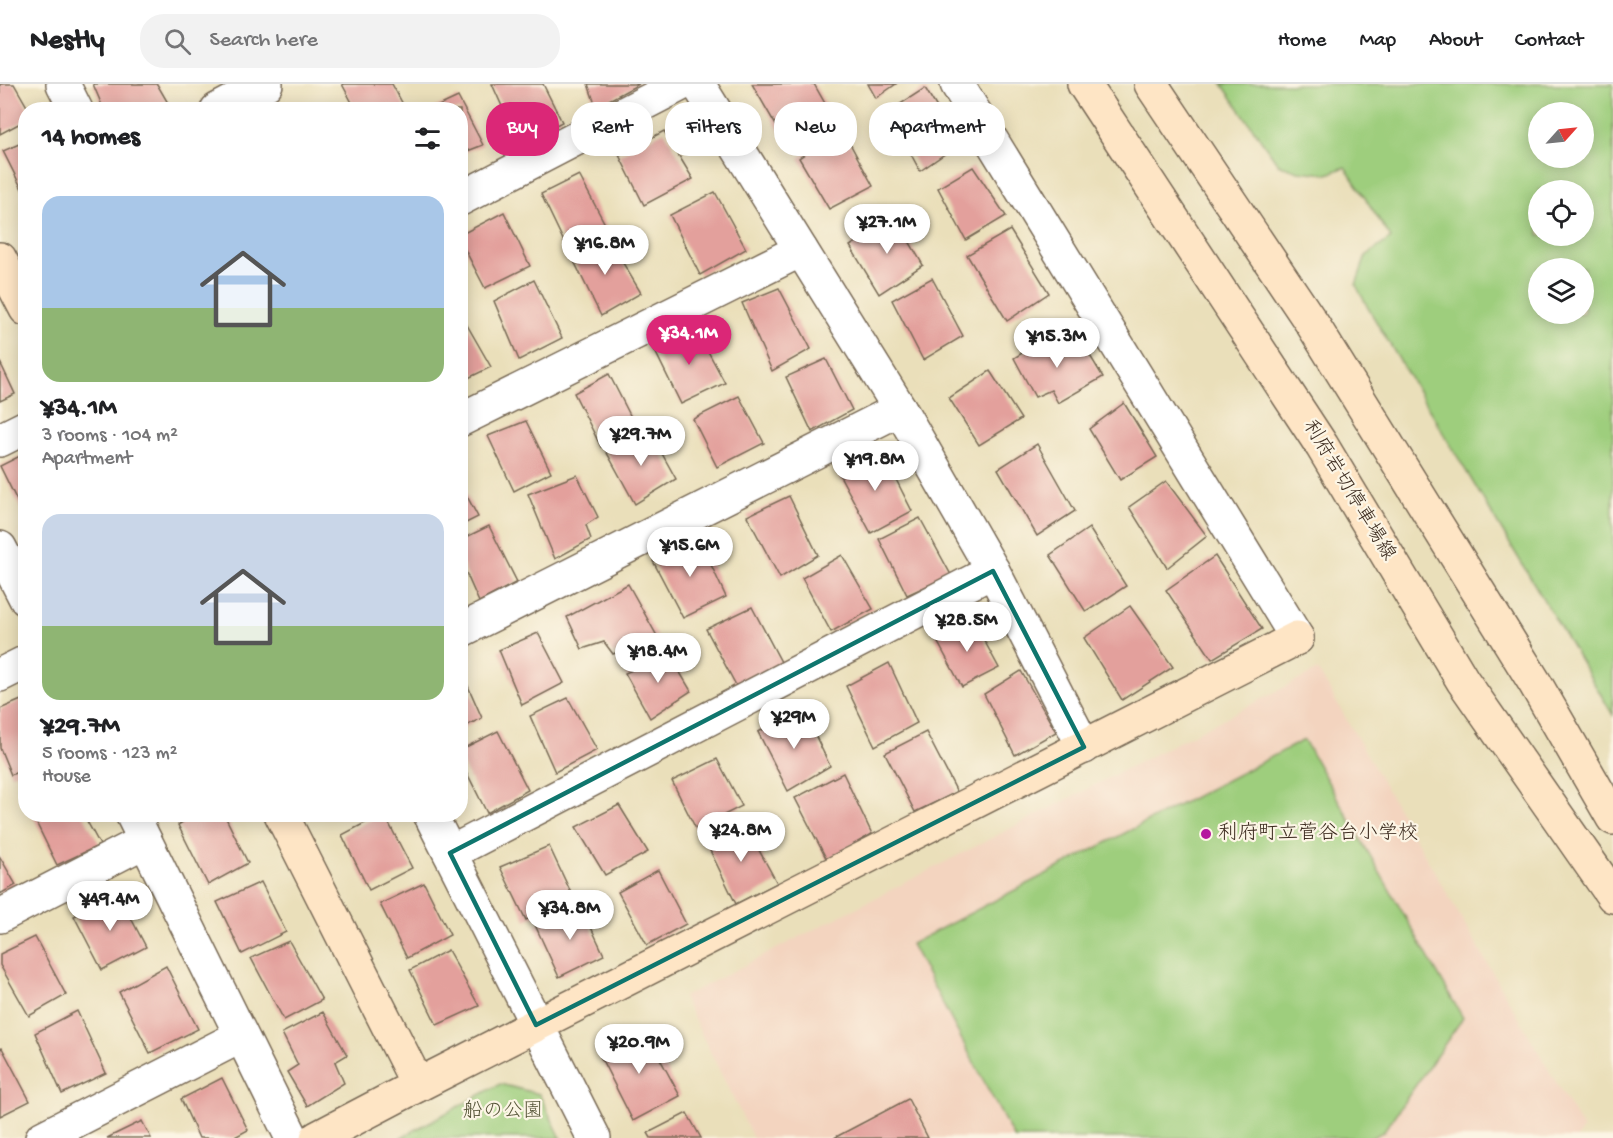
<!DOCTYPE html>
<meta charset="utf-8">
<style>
:root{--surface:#fff;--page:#f2f2f2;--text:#202124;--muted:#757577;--line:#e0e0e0;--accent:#db2777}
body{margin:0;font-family:"Gochi Hand","Klee One",sans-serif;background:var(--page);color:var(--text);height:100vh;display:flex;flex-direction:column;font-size:22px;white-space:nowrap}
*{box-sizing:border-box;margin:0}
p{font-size:20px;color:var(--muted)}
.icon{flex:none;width:33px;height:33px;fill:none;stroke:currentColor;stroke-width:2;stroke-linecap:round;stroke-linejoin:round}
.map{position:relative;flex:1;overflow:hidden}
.panel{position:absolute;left:18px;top:18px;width:450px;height:720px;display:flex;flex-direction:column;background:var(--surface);border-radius:24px;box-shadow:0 3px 15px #0003}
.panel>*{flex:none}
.guide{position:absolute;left:486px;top:18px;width:570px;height:54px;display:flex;gap:12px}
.needle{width:39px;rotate:63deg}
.buttons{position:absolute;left:1528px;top:18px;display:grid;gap:12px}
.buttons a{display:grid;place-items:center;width:66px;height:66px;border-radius:50%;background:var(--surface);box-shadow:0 3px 15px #0003;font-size:30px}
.price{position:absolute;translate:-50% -51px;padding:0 14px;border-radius:21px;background:#fff;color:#222;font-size:20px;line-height:39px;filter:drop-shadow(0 2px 3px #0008)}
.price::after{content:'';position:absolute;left:50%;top:36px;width:18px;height:14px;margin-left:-9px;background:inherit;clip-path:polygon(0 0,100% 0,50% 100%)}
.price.on{background:var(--accent);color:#fff}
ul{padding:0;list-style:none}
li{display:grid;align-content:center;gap:12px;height:318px;padding:0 24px}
li span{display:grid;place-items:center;height:186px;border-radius:18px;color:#555}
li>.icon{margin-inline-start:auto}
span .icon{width:108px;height:108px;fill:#fffc;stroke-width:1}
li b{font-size:26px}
h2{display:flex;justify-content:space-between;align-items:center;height:72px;padding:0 24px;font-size:26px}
.pill{padding:0 21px;border-radius:24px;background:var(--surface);box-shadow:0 3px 15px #0003;font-size:21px;line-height:54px}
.pill.on{background:var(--accent);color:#fff}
header{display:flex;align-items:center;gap:36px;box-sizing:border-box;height:84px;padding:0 30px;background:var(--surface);border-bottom:2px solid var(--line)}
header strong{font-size:28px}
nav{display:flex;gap:33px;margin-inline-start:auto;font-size:21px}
.search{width:420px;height:54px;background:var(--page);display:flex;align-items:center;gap:15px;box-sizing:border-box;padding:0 21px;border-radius:24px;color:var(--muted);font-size:22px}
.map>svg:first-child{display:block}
.built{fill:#f3d4bf}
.green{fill:#9ece7d;stroke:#6c7c4e;stroke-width:1.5;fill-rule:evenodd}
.building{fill:#e3a09c}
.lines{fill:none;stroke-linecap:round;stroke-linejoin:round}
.street-casing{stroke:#786955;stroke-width:36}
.secondary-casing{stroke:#786955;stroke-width:36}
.street{stroke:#fff;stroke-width:33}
.secondary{stroke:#fee5c5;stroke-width:33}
.marked{fill:none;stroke:#0f766e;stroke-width:4.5;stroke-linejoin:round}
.poi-dot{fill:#b5179e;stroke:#fcf5e5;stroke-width:2}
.labels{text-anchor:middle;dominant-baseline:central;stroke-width:4.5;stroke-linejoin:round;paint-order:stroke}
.street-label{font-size:20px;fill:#3b2a1e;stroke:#fcf5e5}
.poi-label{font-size:20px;fill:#3b2a1e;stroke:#fcf5e5;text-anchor:start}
.park-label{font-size:20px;fill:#545336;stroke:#fcf5e5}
</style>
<header>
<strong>Nestly</strong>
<div class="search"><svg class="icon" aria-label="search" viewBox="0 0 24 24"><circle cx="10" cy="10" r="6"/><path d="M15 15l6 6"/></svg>Search here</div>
<nav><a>Home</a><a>Map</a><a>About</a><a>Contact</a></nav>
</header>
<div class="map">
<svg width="1613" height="1054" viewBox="0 0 1613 1054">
<rect width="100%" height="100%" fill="#fcf5e5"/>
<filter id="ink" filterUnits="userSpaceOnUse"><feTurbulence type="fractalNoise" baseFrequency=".0167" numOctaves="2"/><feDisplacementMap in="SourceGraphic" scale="12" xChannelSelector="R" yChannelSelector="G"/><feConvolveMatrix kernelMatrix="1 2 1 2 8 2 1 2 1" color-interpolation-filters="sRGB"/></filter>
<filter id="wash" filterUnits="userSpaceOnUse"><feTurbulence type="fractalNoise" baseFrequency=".008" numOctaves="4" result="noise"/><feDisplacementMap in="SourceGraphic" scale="24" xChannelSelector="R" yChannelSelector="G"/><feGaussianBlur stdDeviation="1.35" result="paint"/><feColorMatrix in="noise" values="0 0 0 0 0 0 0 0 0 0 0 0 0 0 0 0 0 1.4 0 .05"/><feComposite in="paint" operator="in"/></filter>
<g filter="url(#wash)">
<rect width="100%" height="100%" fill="#eadfba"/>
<polygon class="built" points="1318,586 1583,1045 1577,1054 753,1054 683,913"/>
<g class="green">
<path d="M1222,0H1613V631L1368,224L1356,201L1366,172L1391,154L1345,83L1328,90L1298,87L1278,80ZM1539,28H1584V74H1539ZM1539,106H1584V152H1539ZM1539,184H1584V230H1539Z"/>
<polygon points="1304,656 1463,934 1383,1048 1371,1054 1014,1054 911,860"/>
<polygon points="500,1000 539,1010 561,1054 400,1054"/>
</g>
<g id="blocks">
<g class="building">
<polygon points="0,0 14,0 29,26 26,26 26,36 0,50"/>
<polygon points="93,0 157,0 168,19 154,26 104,26"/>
<polygon points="342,0 392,0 406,26 356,26"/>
<polygon points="492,0 543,0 562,38 519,60"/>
<polygon points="588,0 639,0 596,23"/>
<polygon points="752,0 814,0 827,23 781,50"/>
<polygon points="868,0 896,0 876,14"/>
<polygon points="925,4 959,60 920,87 888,28"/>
<polygon points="458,13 483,61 460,70 460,26 430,26"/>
<polygon points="842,45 873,102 829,125 799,74"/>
<polygon points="664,47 693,95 644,121 619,71"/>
<polygon points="26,57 26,113 3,67"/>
<polygon points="973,83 1006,132 966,156 938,104"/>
<polygon points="579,91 606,142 566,162 541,110"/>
<polygon points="715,108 746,165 700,191 670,131"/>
<polygon points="504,128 530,182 485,204 460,156 460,151"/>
<polygon points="895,133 923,181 879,210 850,162"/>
<polygon points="1010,146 1049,209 1007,237 967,171"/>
<polygon points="608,154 641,209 601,232 571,171"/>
<polygon points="932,194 963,252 923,276 892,216"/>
<polygon points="534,196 562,254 519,276 494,217"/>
<polygon points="779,204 811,265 772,287 742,219"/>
<polygon points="463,234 491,283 460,298 460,235"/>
<polygon points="696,245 725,299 681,320 654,265"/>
<polygon points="1051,251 1066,269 1083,260 1103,293 1058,319 1051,306 1035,313 1014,274"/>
<polygon points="826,275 852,326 812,348 786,293"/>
<polygon points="0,278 15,310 0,317"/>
<polygon points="990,287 1021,335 979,361 949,314"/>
<polygon points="609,290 636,343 601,363 574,309"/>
<polygon points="739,312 764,359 717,383 693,335"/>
<polygon points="1124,319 1157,373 1120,396 1089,345"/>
<polygon points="526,337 551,388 514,407 488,352"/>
<polygon points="650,348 676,395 635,420 606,367"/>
<polygon points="1037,360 1075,427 1037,452 998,385"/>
<polygon points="882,368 912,427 871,449 838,388"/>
<polygon points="26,369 26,435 0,382"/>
<polygon points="577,391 598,433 586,441 591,455 555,475 528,410"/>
<polygon points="1166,397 1207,452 1167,484 1129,423"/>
<polygon points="460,399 478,433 460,442"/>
<polygon points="789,412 818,471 780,494 747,432"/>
<polygon points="920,434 951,491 907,511 879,455"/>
<polygon points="489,442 517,498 479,518 460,475 460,456"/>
<polygon points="1089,444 1126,502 1086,528 1050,471"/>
<polygon points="699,455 726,513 683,534 653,477"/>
<polygon points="842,471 873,525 831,548 802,494"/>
<polygon points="1215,472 1262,545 1212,575 1166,506"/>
<polygon points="628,500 657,552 613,570 604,558 582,565 567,533"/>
<polygon points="1130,522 1173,583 1122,616 1084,554"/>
<polygon points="752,523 782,580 737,603 706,545"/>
<polygon points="972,534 999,584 962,603 935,553"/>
<polygon points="538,549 564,599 522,621 499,566"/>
<polygon points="669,570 691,607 650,634 625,589"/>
<polygon points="889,579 917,639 875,662 846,602"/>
<polygon points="460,584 482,634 460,645"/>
<polygon points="1021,587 1056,648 1015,671 984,610"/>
<polygon points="26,614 26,684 11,691 0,664 0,625"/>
<polygon points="568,614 597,666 555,688 530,632"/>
<polygon points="803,626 830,682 788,707 758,648"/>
<polygon points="498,647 528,706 487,729 460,675 460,666"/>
<polygon points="926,648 957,708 915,728 885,669"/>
<polygon points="717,675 742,722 696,745 672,697"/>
<polygon points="843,689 872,750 827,776 795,714"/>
<polygon points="619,721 648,768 605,791 576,743"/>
<polygon points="32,730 83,730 100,761 57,781"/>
<polygon points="195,730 224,730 248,779 208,801 178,741"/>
<polygon points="382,730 384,730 412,784 369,806 342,751"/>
<polygon points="744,739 777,799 736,820 706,758"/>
<polygon points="549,762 573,813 526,836 500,783"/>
<polygon points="0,773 16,801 0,810"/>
<polygon points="658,786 686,840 647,861 618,808"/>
<polygon points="261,798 286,848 242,870 217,818"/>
<polygon points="424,799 450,851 407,874 380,820"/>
<polygon points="119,811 146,863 102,886 74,832"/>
<polygon points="581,822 604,871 559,893 535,841"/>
<polygon points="35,853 66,911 29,932 0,881 0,870"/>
<polygon points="289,857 322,916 284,936 251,874"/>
<polygon points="448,866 479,922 437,941 410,886"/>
<polygon points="166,882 198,945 150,969 119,908"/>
<polygon points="77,927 106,989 62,1010 35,949"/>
<polygon points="323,928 347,971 335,978 344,999 307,1022 287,988 298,981 282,949"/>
<polygon points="645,947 680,1012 633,1037 598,968"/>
<polygon points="2,964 30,1017 0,1032 0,965"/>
<polygon points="222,994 248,1046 233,1054 199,1054 181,1015"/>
<polygon points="908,1015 928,1054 834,1054"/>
<polygon points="687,1029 701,1054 651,1054 648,1049"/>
<polygon points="142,1037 151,1054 107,1054"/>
</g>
</g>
</g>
<g filter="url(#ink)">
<use href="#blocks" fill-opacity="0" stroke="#786955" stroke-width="1.5"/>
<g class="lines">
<g class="street-casing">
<g id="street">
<polyline points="63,0 76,26"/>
<polyline points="698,0 900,325 993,487 1084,663"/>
<polyline points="957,0 1297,554"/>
<polyline points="217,26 266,0"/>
<polyline points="460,115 681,0"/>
<polyline points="460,336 801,166"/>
<polyline points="0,356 26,343"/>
<polyline points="0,464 26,515"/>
<polyline points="460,547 900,325"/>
<polyline points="0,591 26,578"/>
<polyline points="132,730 292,1054"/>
<polyline points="430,730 594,1054"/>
<polyline points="450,769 993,487"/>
<polyline points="0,832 145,757"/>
<polyline points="42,1054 241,952"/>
</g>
</g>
<g class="secondary-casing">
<g id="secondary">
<polyline points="1084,0 1322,362 1463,597 1613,812"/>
<polyline points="1151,0 1313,241 1535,599 1613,734"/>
<polyline points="0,175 26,225"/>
<polyline points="281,730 418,1001"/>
<polyline points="317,1054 418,1001 1297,554"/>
</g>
</g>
<use href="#street" class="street"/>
<use href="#secondary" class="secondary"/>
</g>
</g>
<path class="marked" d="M993,487L1084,663L536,941L450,769Z"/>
<circle class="poi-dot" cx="1206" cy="750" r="6"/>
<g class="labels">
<g class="street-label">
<text transform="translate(1348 407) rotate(59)">利府岩切停車場線</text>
</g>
<g class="poi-label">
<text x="1218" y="750">利府町立菅谷台小学校</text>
</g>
<g class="park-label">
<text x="503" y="1028">船の公園</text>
</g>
</g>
</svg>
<div class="buttons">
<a><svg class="needle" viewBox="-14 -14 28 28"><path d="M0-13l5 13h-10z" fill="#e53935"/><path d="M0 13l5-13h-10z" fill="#757577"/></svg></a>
<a><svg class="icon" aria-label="locate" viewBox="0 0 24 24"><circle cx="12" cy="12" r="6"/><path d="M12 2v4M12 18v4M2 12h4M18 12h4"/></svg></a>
<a><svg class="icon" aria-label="layers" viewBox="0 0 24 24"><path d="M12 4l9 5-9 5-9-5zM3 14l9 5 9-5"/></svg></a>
</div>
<b class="price" style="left:887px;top:171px">¥27.1M</b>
<b class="price" style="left:605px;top:192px">¥16.8M</b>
<b class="price on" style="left:689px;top:282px">¥34.1M</b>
<b class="price" style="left:1057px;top:285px">¥15.3M</b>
<b class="price" style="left:641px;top:383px">¥29.7M</b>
<b class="price" style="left:875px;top:408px">¥19.8M</b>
<b class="price" style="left:690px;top:494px">¥15.6M</b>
<b class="price" style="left:967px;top:569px">¥28.5M</b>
<b class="price" style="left:658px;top:600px">¥18.4M</b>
<b class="price" style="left:794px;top:666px">¥29M</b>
<b class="price" style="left:741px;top:779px">¥24.8M</b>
<b class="price" style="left:110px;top:848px">¥49.4M</b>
<b class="price" style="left:570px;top:857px">¥34.8M</b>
<b class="price" style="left:639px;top:991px">¥20.9M</b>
<div class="guide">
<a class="pill on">Buy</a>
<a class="pill">Rent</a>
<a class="pill">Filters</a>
<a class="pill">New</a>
<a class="pill">Apartment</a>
</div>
<section class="panel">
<h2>14 homes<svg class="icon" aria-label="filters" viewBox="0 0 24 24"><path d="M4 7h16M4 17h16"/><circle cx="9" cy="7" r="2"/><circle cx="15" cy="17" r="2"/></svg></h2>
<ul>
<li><span style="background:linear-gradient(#a9c7e8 60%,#8fb573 0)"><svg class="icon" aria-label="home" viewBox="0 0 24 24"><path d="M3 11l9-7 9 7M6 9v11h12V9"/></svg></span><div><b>¥34.1M</b><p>3 rooms · 104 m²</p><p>Apartment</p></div></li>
<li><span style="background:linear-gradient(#c9d6e8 60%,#8fb573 0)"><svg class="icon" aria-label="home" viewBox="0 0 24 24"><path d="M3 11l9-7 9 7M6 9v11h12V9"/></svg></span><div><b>¥29.7M</b><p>5 rooms · 123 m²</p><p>House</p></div></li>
</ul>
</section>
</div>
